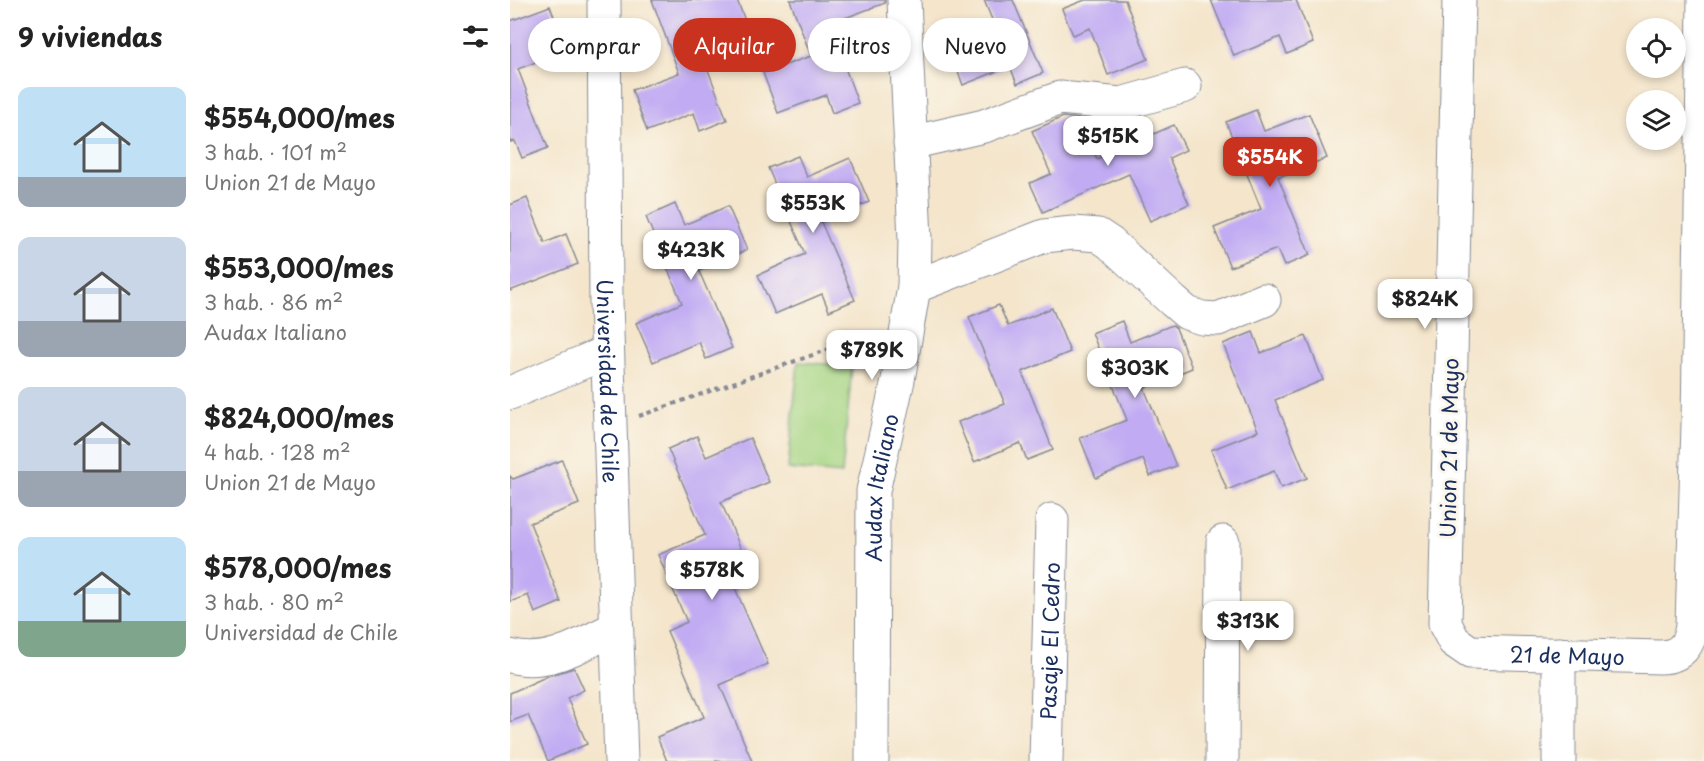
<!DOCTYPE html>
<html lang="es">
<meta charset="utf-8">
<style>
:root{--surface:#fff;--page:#f6f6f6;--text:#222;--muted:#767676;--accent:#c8321e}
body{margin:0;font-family:"Playpen Sans",sans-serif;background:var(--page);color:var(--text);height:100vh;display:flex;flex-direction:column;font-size:22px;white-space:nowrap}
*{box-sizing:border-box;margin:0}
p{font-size:20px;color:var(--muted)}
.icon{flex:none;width:33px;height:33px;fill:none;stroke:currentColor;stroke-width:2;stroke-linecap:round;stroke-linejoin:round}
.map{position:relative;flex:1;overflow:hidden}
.panel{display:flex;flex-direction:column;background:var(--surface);width:510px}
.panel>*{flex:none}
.hud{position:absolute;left:18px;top:18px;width:570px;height:54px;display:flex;gap:12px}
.fabs{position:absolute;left:1116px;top:18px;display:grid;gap:12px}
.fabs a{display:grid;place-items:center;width:60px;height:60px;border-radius:50%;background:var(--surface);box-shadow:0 3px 9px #0003;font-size:30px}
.price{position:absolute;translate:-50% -51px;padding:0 14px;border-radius:12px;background:#fff;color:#222;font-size:20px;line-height:39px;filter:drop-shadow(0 2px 3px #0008)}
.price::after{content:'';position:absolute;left:50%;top:36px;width:18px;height:14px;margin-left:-9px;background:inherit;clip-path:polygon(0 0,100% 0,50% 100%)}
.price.on{background:var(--accent);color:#fff}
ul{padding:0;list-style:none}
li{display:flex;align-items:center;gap:18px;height:150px;padding:0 18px}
li span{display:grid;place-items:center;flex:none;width:168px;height:120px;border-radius:12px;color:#555}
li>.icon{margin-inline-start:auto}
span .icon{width:72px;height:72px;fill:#fffc;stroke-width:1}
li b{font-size:26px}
h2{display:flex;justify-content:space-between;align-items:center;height:72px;padding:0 18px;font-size:26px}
.tag{padding:0 21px;border-radius:27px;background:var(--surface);box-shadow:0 3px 9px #0003;font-size:21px;line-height:54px}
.tag.on{background:var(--accent);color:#fff}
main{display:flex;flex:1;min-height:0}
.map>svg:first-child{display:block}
.green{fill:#a6d583;stroke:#608270;stroke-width:1.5}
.building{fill:#c1acf3}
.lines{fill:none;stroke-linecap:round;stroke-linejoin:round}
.minor-casing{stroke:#888a94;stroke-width:35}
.path{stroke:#888a94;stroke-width:4;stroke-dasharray:4.5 4.5;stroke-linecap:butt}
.minor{stroke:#fff;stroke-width:33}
.labels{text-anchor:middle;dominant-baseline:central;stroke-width:6;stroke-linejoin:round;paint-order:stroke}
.street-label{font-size:21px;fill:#1b2f5e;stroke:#fbf7ec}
</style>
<main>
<section class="panel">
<h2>9 viviendas<svg class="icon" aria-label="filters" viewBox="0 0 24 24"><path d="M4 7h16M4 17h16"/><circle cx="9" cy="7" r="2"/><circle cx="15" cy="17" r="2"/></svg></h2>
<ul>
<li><span style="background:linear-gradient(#bfe0f5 75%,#9aa5b1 0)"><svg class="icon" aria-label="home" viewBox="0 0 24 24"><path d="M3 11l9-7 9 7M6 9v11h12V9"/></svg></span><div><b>$554,000/mes</b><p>3 hab. · 101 m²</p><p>Union 21 de Mayo</p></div></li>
<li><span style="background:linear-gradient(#c9d6e8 70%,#9aa5b1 0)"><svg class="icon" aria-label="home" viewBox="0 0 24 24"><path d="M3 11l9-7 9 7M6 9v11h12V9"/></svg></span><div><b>$553,000/mes</b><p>3 hab. · 86 m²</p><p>Audax Italiano</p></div></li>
<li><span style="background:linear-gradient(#c9d6e8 70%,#9aa5b1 0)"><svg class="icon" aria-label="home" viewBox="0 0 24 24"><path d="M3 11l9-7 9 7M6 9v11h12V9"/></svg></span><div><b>$824,000/mes</b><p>4 hab. · 128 m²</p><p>Union 21 de Mayo</p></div></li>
<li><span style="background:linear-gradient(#bfe0f5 70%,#7fa58c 0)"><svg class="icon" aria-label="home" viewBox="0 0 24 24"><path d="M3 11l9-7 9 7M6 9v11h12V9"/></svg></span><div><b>$578,000/mes</b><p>3 hab. · 80 m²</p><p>Universidad de Chile</p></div></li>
</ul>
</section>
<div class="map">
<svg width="1194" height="761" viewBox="0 0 1194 761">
<rect width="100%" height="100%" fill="#fbf7ec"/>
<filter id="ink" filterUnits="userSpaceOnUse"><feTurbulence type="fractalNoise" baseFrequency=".0167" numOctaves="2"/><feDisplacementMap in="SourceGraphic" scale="12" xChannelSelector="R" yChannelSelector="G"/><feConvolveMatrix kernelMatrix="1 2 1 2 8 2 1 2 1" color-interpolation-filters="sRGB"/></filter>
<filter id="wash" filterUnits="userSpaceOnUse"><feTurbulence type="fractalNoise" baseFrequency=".008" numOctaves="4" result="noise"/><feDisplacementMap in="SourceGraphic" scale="24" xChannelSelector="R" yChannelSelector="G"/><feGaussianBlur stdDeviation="1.35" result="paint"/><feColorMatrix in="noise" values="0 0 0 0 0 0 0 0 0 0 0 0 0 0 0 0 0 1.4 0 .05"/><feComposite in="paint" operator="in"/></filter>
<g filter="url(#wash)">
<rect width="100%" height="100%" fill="#f4e5cb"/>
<polygon class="green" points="288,362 342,366 332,474 278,469"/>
<g id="blocks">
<g class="building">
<polygon points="142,0 227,0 236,23 187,41 217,120 190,131 184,113 137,131 122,90 169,73"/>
<polygon points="280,0 375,0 375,3 319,24 348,103 322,113 316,95 268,113 253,73 301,56"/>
<polygon points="474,0 503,0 533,73 507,84 500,66 453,85 438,46 485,27"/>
<polygon points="575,0 615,0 638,59 598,75 580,28 563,35 552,9"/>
<polygon points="701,0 786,0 803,43 777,54 770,37 724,56"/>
<polygon points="40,6 57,50 8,69 38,148 12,158 5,141 0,142 0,21"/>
<polygon points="746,110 754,131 799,114 817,158 768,177 800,255 774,266 767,249 720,267 704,228 751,209 716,122"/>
<polygon points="553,117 569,119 587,159 664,125 676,150 659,158 679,204 640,221 619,174 533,212 520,183 541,174 522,131"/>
<polygon points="288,156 297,177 340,158 359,202 311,222 345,300 319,311 312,294 265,314 248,275 295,254 258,168"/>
<polygon points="17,198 35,243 56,234 68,264 0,291 0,205"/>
<polygon points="165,204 174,225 218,206 237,250 189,271 222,348 196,359 189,342 143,362 126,323 172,303 136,217"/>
<polygon points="489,305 498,326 542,308 560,352 512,372 543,450 517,460 510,443 464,462 448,422 495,404 459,317"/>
<polygon points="612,321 620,342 662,325 666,328 682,368 634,388 666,466 640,476 633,459 586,478 570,438 617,420 582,333"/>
<polygon points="743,332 751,353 796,336 813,380 765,400 797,478 771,488 764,471 717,490 701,450 748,431 713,344"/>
<polygon points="187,436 196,457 240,438 259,482 211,502 244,580 225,588 258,664 210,685 242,761 157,761 147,737 194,717 157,631 177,622 148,555 195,535 158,449"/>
<polygon points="52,460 69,504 20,523 51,602 25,613 18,595 0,602 0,476 3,479"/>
<polygon points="64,668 74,690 57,698 77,744 38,761 18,715 0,722 0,693 38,676"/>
</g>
</g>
</g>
<g filter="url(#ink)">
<use href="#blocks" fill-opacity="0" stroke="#888a94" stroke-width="1.5"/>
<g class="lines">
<g class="minor-casing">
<g id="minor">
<path id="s1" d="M94,0L96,302L111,761"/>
<path id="s2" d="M949,0L935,624L944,641L960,652L1150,657C1171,657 1180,644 1182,625L1188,424L1194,0"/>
<polyline points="400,143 474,126 550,98 611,104 675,86"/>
<polyline points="404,287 534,236 563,233 588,235 600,243 663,301 677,313 692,318 708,319 754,300"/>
<polyline points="0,393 97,352"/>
<path d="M0,656C38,667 73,643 106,628"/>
<path id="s3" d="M362,761L363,491L388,380L404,287L405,239L394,0"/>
<path id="s4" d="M536,761L542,520"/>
<polyline points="712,761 713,542"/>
<polyline points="1049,761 1049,654"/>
</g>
</g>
<polyline class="path" points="129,416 365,333"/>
<use href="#minor" class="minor"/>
</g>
</g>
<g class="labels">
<g class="street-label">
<text stroke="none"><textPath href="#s1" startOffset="381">Universidad de Chile</textPath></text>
<text transform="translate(938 448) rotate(-89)">Union 21 de Mayo</text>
<text stroke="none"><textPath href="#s3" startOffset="274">Audax Italiano</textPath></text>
<text stroke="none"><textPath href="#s4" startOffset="120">Pasaje El Cedro</textPath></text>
<text stroke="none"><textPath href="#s2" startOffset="760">21 de Mayo</textPath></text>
</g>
</g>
</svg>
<div class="fabs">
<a><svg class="icon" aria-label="locate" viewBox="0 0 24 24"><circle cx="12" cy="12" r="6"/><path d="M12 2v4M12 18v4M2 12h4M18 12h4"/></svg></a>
<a><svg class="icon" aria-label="layers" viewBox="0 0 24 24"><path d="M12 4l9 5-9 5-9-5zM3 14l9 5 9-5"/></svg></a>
</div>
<b class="price" style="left:598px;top:167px">$515K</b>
<b class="price on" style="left:760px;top:188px">$554K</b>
<b class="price" style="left:303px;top:234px">$553K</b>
<b class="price" style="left:181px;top:281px">$423K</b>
<b class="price" style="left:915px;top:330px">$824K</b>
<b class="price" style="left:362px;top:381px">$789K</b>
<b class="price" style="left:625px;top:399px">$303K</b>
<b class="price" style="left:202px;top:601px">$578K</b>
<b class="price" style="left:738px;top:652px">$313K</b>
<div class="hud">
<a class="tag">Comprar</a>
<a class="tag on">Alquilar</a>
<a class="tag">Filtros</a>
<a class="tag">Nuevo</a>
</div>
</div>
</main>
